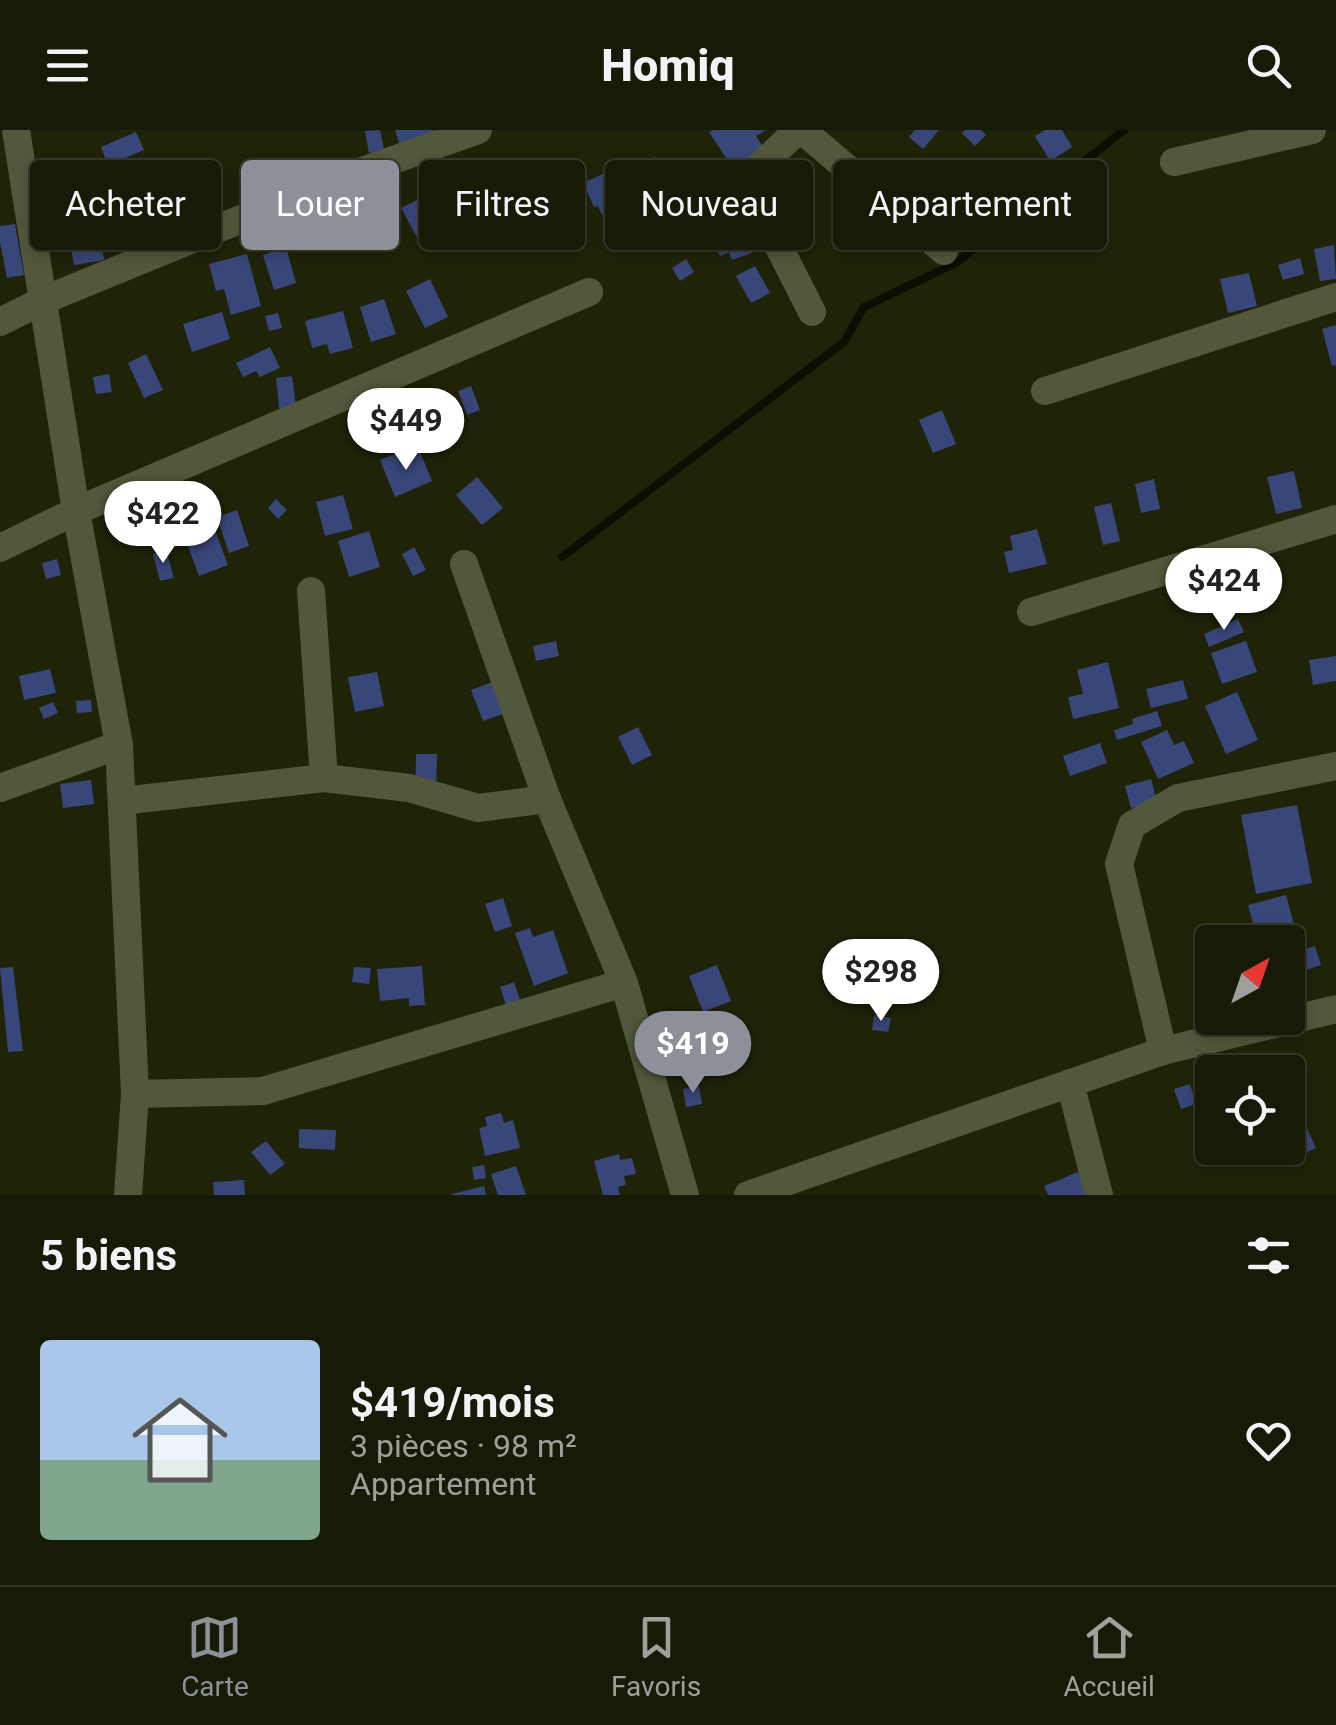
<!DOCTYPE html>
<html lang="fr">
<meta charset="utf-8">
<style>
:root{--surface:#171a06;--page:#242714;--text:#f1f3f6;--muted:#9ea19b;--line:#363828;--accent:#8c9099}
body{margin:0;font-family:Roboto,sans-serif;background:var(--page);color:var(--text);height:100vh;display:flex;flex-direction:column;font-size:38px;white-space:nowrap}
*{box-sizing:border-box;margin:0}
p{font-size:32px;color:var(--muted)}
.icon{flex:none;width:55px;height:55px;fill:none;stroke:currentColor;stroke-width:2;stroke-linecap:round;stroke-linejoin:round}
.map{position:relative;height:1065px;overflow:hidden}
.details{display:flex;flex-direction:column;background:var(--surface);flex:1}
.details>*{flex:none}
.banner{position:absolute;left:30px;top:30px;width:1278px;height:90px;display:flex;gap:20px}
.needle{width:65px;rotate:40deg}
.controls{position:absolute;left:1195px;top:795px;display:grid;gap:20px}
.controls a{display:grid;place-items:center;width:110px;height:110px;border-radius:10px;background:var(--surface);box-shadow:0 5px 15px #0003,0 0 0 2px var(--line);font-size:50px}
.price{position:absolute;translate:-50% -85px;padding:0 22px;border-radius:35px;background:#fff;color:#222;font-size:32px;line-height:65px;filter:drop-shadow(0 2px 5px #0008)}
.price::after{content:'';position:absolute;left:50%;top:60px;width:30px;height:22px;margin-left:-15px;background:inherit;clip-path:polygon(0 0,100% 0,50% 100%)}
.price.current{background:var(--accent);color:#fff}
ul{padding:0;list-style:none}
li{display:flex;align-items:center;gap:30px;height:250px;padding:0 40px}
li+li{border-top:2px solid var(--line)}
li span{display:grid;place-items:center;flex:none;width:280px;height:200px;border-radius:10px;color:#555}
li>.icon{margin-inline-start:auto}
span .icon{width:120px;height:120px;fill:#fffc;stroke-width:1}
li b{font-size:42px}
h2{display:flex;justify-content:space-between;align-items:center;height:120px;padding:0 40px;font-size:42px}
.pill{padding:0 35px;border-radius:10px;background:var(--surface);box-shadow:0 5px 15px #0003,0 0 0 2px var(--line);font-size:35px;line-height:90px}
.pill.current{background:var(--accent);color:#fff}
header{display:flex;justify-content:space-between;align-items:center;height:130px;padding:0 40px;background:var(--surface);font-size:45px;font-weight:800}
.tabs{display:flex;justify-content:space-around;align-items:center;height:140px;border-top:2px solid var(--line);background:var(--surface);font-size:28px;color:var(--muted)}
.tabs a{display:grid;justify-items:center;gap:5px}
.tabs .current{color:var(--accent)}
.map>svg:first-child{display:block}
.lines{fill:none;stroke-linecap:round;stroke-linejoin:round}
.stream{stroke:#0b0e00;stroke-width:8}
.building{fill:#384679}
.minor{stroke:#52583b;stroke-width:28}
</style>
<header><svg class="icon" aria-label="menu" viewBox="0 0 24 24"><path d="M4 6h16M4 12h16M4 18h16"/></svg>Homiq<svg class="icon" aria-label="search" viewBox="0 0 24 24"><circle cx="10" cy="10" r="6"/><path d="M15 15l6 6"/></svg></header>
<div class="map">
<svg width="1336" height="1065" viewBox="0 0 1336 1065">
<rect width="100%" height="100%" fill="#1f2308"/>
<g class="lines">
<polyline class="stream" points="562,427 844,212 864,177 956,133 1124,0"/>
</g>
<g class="building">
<polygon points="380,0 384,20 369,23 365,1"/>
<polygon points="395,0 433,0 435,3 400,16"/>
<polygon points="713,0 766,0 756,6 770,28 739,48 709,2"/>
<polygon points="915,0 939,0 923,19 909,7"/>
<polygon points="965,0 981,0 986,5 975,16 962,3"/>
<polygon points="1045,0 1062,0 1072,17 1050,31 1035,6"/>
<polygon points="136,2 144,20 108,35 101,17"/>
<polygon points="655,27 668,53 648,63 635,37"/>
<polygon points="722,31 730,47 703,60 695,44"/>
<polygon points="524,37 544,68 522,82 519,78 515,81 510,74 498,81 489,67 500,60 497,54"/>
<polygon points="628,43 635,59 626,63 628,69 614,75 616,79 602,85 598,76 594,77 583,53 603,44 607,53"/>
<polygon points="89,48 104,130 74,135 59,54"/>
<polygon points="691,50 699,66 707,63 712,74 705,78 709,85 690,95 673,58"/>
<polygon points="573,64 585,82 564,94 551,72 563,65 565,69"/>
<polygon points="425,66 442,99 419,111 401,78"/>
<polygon points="741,86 743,93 752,89 762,113 755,116 757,121 732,130 729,122 720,126 712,105 726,100 723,92"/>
<polygon points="15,94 24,145 7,148 0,112 0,96"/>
<polygon points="1334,115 1336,149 1320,151 1314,119"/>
<polygon points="286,117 296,153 274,160 263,125"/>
<polygon points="247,124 261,176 231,185 224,159 216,161 209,134"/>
<polygon points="1300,128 1304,144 1283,150 1278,135"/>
<polygon points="686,129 694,142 680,151 672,138"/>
<polygon points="755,136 770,163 751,173 736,146"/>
<polygon points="1249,143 1257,176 1228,183 1220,149"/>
<polygon points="430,149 448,187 425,198 406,161"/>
<polygon points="384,169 396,204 371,212 360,177"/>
<polygon points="343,181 353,218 330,224 327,214 312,218 305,191"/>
<polygon points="222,182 230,209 192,222 183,194"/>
<polygon points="278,183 282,198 269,201 265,186"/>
<polygon points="1336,195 1336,235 1332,236 1322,199"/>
<polygon points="270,217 280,238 260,247 256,241 243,247 236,233"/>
<polygon points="146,224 163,260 144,268 128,233"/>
<polygon points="109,244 112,262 96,264 93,247"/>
<polygon points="292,246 297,284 280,286 276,248"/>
<polygon points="471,256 480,280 467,285 458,261"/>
<polygon points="942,280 956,314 933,323 919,290"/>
<polygon points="399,322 402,329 420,322 432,351 395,367 380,330"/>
<polygon points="1294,341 1302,378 1276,384 1267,347"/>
<polygon points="477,347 503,378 482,395 456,365"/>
<polygon points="1154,349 1160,379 1141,383 1135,354"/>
<polygon points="343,365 353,399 325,406 316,372"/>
<polygon points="276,369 287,380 278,389 268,378"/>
<polygon points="1111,373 1120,411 1103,415 1094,377"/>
<polygon points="198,378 206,400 169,412 161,390"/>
<polygon points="237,380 249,416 229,423 217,387"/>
<polygon points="1037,399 1047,434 1009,443 1004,422 1013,420 1010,406"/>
<polygon points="215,400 228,435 199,446 186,411"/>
<polygon points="369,401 380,437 349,447 338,411"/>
<polygon points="414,417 426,440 413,446 402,424"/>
<polygon points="166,420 174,448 160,451 153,424"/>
<polygon points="57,429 61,445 46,449 42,433"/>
<polygon points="1238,489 1244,502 1209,517 1204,504"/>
<polygon points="556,511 559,526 536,531 533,516"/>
<polygon points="1246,511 1257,542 1222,554 1211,523"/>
<polygon points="1336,526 1336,551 1313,555 1309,530"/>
<polygon points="1108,532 1119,578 1073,589 1068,567 1083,564 1077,540"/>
<polygon points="50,539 56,563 24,570 19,546"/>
<polygon points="377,542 384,576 355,582 348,547"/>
<polygon points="1183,550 1188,569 1151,578 1146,559"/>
<polygon points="492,552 503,584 483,591 471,560"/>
<polygon points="1237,562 1258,610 1226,624 1205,576"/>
<polygon points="91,570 92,582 77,583 76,571"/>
<polygon points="53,572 58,583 44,589 39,578"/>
<polygon points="1157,581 1162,596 1117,610 1114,600 1133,594 1132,589"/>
<polygon points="638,597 652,625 632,635 618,607"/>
<polygon points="1167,600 1174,615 1184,611 1194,633 1158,649 1141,612"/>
<polygon points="1100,613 1107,633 1070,646 1063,626"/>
<polygon points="416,624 437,624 436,667 415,667"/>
<polygon points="1151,649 1157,671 1131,678 1125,656"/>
<polygon points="91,650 94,674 63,678 60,654"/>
<polygon points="1297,675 1312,753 1256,764 1241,685"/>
<polygon points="1286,765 1297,806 1272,812 1258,812 1248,775"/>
<polygon points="503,768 512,796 495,802 485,774"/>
<polygon points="530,798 533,807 553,800 568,843 534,856 515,803"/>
<polygon points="1315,816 1321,835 1288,846 1288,824"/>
<polygon points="717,835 731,871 703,882 689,846"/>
<polygon points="422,836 425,875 409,876 409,868 380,871 377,839"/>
<polygon points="13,837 23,921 8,922 0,838"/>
<polygon points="354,837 371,838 369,854 352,852"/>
<polygon points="514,852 524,882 510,887 500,857"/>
<polygon points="874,885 891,888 888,902 872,900"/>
<polygon points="675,893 686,919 701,913 706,925 679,936 664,897"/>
<polygon points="1190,954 1196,974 1181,979 1174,959"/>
<polygon points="699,956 702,974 686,977 683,959"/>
<polygon points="501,983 504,993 513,990 520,1018 485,1026 479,998 487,996 485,987"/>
<polygon points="1307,998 1316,1018 1290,1030 1285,1018 1288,1018 1288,1007"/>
<polygon points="299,999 336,1000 335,1020 299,1018"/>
<polygon points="266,1011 285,1034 270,1045 251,1022"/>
<polygon points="619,1024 620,1030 632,1028 636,1044 624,1046 626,1055 618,1057 620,1065 603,1065 594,1031"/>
<polygon points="484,1035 486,1048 474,1050 472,1037"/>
<polygon points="516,1036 526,1065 498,1065 491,1044"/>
<polygon points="1078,1042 1088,1065 1048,1065 1044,1056"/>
<polygon points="244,1050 245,1065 214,1065 213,1052"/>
<polygon points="484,1056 486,1065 452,1065 452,1064"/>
</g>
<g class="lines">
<g class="minor">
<polyline points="16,0 76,381 119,615 135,964 128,1065"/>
<polyline points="798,0 745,50 812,182"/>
<polyline points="802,0 944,121"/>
<polyline points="1174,32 1312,0"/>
<polyline points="0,192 44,170 334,51 478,0"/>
<polyline points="1045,261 1336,167"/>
<polyline points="0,418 76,381 589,162"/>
<polyline points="464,434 547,669 624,853 685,1065"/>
<polyline points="311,461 324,648"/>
<polyline points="1031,482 1336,389"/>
<polyline points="0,658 119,615"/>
<polyline points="122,671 324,648 409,658 478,678 547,669"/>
<polyline points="1163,921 1119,734 1132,695 1178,668 1336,636"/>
<polyline points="1070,953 1099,1065"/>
<polyline points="135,964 263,961 624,853"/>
<polyline points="748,1065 1163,921 1336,879"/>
</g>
</g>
</svg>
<div class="controls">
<a><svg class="needle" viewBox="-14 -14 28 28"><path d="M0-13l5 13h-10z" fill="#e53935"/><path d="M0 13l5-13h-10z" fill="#9ea19b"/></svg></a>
<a><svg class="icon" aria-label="locate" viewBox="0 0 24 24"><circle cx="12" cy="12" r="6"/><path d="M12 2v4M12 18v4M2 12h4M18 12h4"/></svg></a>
</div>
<b class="price" style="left:406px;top:343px">$449</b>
<b class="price" style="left:163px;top:436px">$422</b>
<b class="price" style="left:1224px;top:503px">$424</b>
<b class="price" style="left:881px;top:894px">$298</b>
<b class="price current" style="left:693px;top:966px">$419</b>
<div class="banner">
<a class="pill">Acheter</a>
<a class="pill current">Louer</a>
<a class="pill">Filtres</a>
<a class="pill">Nouveau</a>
<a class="pill">Appartement</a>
</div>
</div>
<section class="details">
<h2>5 biens<svg class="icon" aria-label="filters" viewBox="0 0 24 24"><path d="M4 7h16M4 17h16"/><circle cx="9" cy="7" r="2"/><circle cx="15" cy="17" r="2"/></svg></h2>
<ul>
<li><span style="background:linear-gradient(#a9c7e8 60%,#7fa58c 0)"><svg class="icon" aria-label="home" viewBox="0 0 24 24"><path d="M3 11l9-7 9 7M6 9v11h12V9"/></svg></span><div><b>$419/mois</b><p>3 pièces · 98 m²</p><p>Appartement</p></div><svg class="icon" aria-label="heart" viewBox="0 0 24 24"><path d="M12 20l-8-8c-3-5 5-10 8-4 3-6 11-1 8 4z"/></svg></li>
</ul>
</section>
<nav class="tabs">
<a class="current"><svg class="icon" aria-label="map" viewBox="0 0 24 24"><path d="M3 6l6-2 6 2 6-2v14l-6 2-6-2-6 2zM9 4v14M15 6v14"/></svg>Carte</a>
<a><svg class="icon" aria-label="saved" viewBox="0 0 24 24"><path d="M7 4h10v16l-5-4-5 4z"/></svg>Favoris</a>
<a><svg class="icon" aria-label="home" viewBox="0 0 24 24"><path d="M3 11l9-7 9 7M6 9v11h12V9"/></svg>Accueil</a>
</nav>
